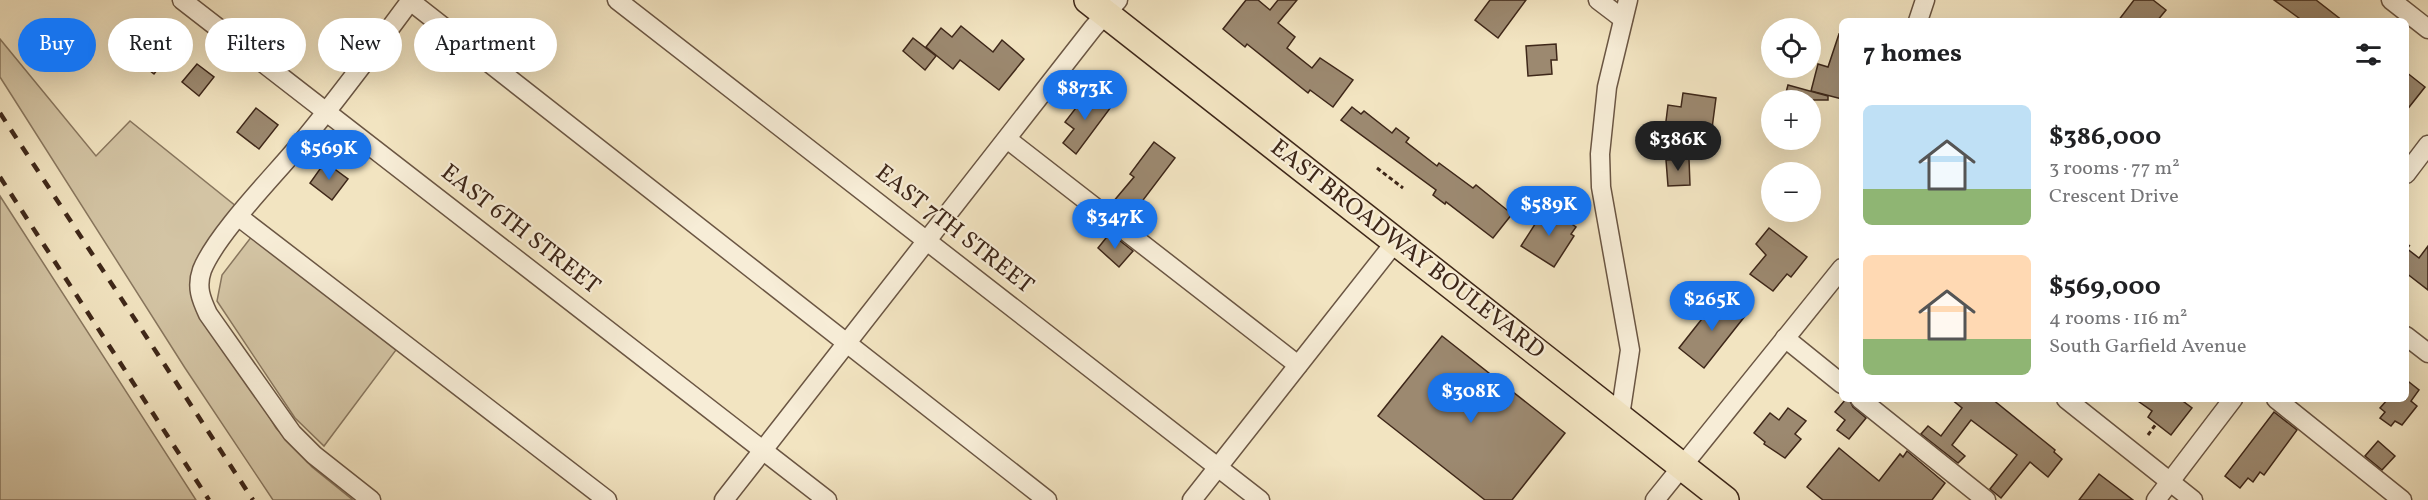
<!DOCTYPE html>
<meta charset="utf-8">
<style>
:root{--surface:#fff;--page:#f2f2f2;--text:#202124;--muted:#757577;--accent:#1a73e8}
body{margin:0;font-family:Vollkorn,serif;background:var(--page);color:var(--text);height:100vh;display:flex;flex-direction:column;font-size:22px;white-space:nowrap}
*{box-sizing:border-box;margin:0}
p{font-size:20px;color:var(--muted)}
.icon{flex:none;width:33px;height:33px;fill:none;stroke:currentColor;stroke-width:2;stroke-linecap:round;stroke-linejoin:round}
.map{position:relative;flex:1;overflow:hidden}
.sheet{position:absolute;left:1839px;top:18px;width:570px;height:384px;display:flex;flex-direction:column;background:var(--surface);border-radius:9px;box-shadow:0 6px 24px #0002}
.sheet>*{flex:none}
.guide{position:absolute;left:18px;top:18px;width:570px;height:54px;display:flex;gap:12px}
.buttons{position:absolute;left:1761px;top:18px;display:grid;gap:12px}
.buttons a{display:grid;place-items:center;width:60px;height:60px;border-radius:50%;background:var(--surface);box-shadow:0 6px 24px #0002;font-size:30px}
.price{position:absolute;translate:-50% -51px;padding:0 14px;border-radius:21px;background:var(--accent);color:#fff;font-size:20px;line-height:39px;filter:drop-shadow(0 2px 3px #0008)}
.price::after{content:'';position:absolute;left:50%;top:36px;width:18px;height:14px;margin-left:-9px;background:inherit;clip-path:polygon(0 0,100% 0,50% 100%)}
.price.selected{background:#222;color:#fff}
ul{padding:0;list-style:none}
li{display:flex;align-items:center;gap:18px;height:150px;padding:0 24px}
li span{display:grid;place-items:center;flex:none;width:168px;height:120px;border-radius:9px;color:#555}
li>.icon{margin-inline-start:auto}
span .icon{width:72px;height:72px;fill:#fffc;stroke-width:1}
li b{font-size:26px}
h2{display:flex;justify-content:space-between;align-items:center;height:72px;padding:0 24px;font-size:26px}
.chip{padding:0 21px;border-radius:27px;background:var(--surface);box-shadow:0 6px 24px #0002;font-size:21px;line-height:54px}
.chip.selected{background:var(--accent);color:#fff}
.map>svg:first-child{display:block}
.green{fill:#d3c4a4;stroke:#88765e;stroke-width:1.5}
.building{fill:#9c8970;stroke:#3e2719;stroke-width:1.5}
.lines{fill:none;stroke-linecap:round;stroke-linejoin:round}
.minor-casing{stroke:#6b5643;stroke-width:21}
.highway-casing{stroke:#3e2719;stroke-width:30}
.path{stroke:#3e2719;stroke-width:3;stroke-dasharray:4.5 3;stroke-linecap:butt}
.minor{stroke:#f7edd7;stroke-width:18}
.highway{stroke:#f2e4c1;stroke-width:27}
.rail{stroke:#3e2719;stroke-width:4.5;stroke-dasharray:10 10;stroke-linecap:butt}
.labels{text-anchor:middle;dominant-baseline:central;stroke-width:4.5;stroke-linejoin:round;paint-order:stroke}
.street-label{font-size:24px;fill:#3e2719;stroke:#f7edd7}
</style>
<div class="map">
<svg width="2428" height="500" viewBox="0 0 2428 500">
<rect width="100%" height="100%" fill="#f2e4c1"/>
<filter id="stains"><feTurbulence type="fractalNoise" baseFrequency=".00333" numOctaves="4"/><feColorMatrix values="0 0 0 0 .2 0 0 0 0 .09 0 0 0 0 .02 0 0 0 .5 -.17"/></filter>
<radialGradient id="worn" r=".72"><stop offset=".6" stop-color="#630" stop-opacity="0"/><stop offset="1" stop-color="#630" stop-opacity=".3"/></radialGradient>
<g class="green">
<polygon points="0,39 96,156 130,121 242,211 196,296 276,428 312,467 353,500 273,500 185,368 0,77"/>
<polygon points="0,196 196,500 0,500"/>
<polygon points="252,236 396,350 324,446 295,418 217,301 222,275"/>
</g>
<g class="building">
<polygon points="1246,0 1258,0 1270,10 1278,0 1297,0 1278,23 1295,37 1287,48 1312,68 1320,58 1353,80 1333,107 1310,90 1308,93 1247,44 1245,47 1223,29"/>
<polygon points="1490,0 1526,0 1498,38 1475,20"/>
<polygon points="2134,0 2153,0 2166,10 2157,21 2118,21"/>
<polygon points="2274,0 2316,0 2343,21 2303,21"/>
<polygon points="134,24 157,42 163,35 176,46 154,74 117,45"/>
<polygon points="961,26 993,52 1002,40 1024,59 999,90 960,60 953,69 926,47 941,28 952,37"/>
<polygon points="1839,34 1842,35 1842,99 1811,91 1818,64 1828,67"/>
<polygon points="913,38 936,56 925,70 903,51"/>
<polygon points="1556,44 1557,60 1551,60 1552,74 1528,76 1526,46"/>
<polygon points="197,64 214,77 199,96 182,82"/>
<polygon points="2406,72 2425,87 2406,111"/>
<polygon points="1788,85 1828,96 1828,100 1784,100"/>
<polygon points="1089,91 1111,107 1076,154 1063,143 1074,129 1065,122"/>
<polygon points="1683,93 1716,98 1711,136 1665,129 1668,105 1681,107"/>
<polygon points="1352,107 1361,114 1364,111 1392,133 1396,128 1409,138 1406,142 1437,166 1439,163 1473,188 1476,185 1512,214 1493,238 1446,202 1445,204 1433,195 1436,190 1341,120"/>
<polygon points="256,108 278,125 259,149 237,132"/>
<polygon points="1154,142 1175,158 1131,216 1113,202 1134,177 1130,174"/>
<polygon points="1689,159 1690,185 1668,186 1666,160"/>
<polygon points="325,162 348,179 332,200 310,183"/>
<polygon points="1546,207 1576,227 1571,234 1574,236 1554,267 1521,246"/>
<polygon points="1769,228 1807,257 1791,277 1787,274 1773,291 1750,274 1766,255 1756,244"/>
<polygon points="1110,233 1133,251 1119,267 1098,248"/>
<polygon points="2428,246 2428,290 2406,273 2406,248 2419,258"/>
<polygon points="1720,296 1745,316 1704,368 1679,348"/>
<polygon points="1442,336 1565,433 1512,500 1485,500 1378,416"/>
<polygon points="2409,382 2419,390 2411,401 2417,406 2402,425 2395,421 2391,426 2380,418 2385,412 2380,408 2388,399 2406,399 2406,386"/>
<polygon points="1846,399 1849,399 1853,407 1866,418 1849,439 1837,430 1845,420 1835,412"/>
<polygon points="1951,399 1992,399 2055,450 2054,452 2062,459 2048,477 2030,462 2001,498 1990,489 2017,455 1971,420 1952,445 1965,456 1958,463 1921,434 1928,426 1941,436 1962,408"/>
<polygon points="2135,399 2180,399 2192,408 2171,435 2148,417 2152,411"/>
<polygon points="1788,408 1806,421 1795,434 1801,439 1785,458 1764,444 1765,442 1754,433 1770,413 1779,420"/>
<polygon points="2274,412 2297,430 2264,475 2260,472 2253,482 2248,478 2240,488 2225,476"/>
<polygon points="2378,441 2395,456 2382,470 2365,456"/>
<polygon points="1839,448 1879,481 1900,454 1903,457 1907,451 1945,483 1932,500 1823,500 1807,487"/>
<polygon points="2099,474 2133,500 2079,500"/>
</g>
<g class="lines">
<g class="minor-casing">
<g id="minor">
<polyline points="182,0 827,500"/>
<polyline points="409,0 1047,500"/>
<polyline points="617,0 1260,500"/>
<polyline points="1598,0 1623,19"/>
<polyline points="2391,0 2428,29"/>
<polyline points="1918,21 1925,0"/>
<polyline points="1007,139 1298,365"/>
<polyline points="2406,174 2428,145"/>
<polyline points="239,217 607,500"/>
<polyline points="2406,336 2428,353"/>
<polyline points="1785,338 1842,384"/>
<polyline points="1860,399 1986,500"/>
<polyline points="2066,399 2193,500"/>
<polyline points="2276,399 2402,500"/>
<polyline points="1620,416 1630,350 1601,187 1600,154 1607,87 1628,0"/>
<path d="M371,500L314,455L292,433L208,314C201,299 196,287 202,270C216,235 271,179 297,148C337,100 374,50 411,0"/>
<polyline points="724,500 1093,28 1118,0"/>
<polyline points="1192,500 1396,241"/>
<polyline points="1655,500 1842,268"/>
<polyline points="2156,500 2233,399"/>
</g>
</g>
<g class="highway-casing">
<polyline id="highway" points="1088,0 1725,500"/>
</g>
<g class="path">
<polyline points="1377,168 1403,188"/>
<polyline points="2406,244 2410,247"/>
<polyline points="2148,435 2156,424"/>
</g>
<use href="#minor" class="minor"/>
<use href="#highway" class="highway"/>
<g class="rail">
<polyline points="0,113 253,500"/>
<polyline points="0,177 209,500"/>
</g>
</g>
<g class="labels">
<g class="street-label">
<text transform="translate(520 230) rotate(38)">EAST 6TH STREET</text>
<text transform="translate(954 230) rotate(38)">EAST 7TH STREET</text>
<text transform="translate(1407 250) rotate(38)">EAST BROADWAY BOULEVARD</text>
</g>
</g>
<rect width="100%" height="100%" filter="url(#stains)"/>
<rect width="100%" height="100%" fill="url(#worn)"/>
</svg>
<div class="buttons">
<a><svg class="icon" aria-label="locate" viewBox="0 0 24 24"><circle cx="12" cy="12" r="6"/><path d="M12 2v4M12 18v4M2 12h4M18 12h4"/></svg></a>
<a>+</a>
<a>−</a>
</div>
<b class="price" style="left:1085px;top:121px">$873K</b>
<b class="price selected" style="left:1678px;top:172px">$386K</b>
<b class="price" style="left:329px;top:181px">$569K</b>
<b class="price" style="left:1549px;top:237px">$589K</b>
<b class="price" style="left:1115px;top:250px">$347K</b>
<b class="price" style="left:1712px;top:332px">$265K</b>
<b class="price" style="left:1471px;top:424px">$308K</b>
<div class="guide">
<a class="chip selected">Buy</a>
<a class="chip">Rent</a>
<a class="chip">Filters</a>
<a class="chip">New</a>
<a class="chip">Apartment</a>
</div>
<section class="sheet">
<h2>7 homes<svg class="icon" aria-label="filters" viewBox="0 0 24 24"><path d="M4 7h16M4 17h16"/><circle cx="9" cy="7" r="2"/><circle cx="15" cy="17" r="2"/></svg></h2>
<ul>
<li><span style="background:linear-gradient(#bfe0f5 70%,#8fb573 0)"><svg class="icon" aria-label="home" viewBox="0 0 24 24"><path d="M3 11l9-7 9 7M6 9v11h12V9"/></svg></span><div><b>$386,000</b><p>3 rooms · 77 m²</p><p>Crescent Drive</p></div></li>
<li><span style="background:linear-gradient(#ffd9b3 70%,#8fb573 0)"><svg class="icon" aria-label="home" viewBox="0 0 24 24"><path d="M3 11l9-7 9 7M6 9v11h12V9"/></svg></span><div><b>$569,000</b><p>4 rooms · 116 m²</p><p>South Garfield Avenue</p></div></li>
</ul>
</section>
</div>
